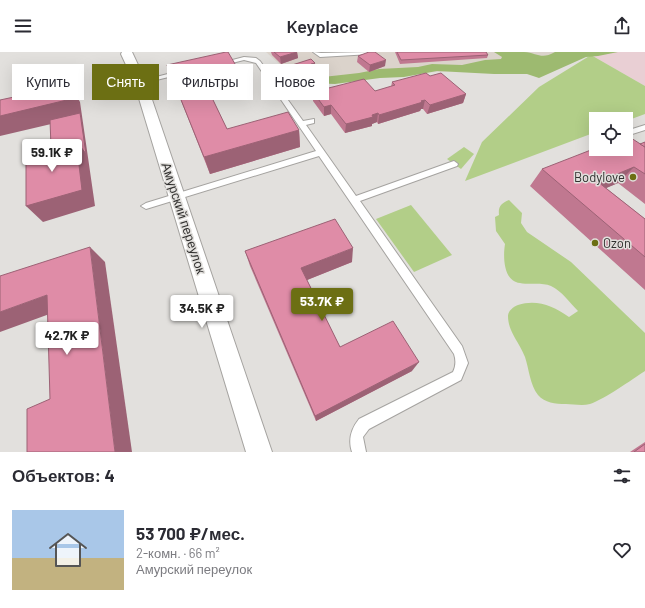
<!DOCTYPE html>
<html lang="ru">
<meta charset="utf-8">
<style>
:root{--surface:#fff;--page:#f7f7f7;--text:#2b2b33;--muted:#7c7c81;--accent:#6c6f13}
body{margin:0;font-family:Barlow,sans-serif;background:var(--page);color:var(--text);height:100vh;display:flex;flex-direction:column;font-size:15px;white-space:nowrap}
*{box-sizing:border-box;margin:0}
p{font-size:13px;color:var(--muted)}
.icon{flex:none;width:22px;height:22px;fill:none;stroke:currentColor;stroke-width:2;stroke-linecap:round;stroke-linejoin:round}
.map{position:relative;height:400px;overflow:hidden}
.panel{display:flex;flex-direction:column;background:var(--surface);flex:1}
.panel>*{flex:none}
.guide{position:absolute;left:12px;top:12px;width:400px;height:36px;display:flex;gap:8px}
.fabs{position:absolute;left:589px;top:60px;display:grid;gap:8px}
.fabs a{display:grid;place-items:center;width:44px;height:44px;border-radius:0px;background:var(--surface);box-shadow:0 4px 16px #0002;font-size:20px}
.price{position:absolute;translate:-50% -34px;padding:0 9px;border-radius:4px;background:#fff;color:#222;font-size:13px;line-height:26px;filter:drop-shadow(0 1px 2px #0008)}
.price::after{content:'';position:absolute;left:50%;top:24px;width:12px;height:9px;margin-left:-6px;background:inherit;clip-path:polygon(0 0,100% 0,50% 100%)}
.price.current{background:var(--accent);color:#fff}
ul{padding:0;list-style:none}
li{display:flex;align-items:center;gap:12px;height:100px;padding:0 12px}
li span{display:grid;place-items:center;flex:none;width:112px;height:80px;border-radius:0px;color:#555}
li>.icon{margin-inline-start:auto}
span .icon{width:48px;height:48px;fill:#fffc;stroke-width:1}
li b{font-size:17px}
h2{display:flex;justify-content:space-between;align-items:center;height:48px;padding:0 12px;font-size:17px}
.chip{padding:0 14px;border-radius:0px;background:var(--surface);box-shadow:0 4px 16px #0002;font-size:14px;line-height:36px}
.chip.current{background:var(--accent);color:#fff}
header{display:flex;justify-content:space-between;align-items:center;height:52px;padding:0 12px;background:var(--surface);font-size:18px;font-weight:600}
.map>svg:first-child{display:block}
.built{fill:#dbd3cb}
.industrial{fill:#e9cfd4}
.green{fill:#b2ce88}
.forest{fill:#9dba70}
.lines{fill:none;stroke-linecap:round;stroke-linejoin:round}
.lane-casing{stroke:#a5a3a0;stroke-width:2}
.street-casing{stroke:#a5a3a0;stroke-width:2}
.lane{fill:#fff;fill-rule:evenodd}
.street{fill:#fff;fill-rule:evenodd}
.wall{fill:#c07890}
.shaded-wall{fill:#9c6275}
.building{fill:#df8ca7;stroke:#9c6275}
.poi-dot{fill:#6c6f13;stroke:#e2e0dd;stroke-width:1.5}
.labels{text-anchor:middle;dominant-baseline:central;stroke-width:3;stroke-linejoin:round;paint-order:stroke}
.poi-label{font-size:13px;fill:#31302f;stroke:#e2e0dd;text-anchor:end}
.street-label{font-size:13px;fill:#31302f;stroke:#e2e0dd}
</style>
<header><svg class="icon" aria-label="menu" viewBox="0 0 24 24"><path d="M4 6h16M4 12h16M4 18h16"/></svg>Keyplace<svg class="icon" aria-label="share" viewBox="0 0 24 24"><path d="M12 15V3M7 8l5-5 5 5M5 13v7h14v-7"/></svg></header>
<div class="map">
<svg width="645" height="400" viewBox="0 0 645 400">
<rect width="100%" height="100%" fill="#e2e0dd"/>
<polygon class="built" points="266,0 569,0 530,14 298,29"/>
<polygon class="industrial" points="599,0 645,0 645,34 591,3"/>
<g class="green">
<polygon points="591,3 645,34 645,62 626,69 626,67 596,67 596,80 465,129 482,90 539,35"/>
<polygon points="464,95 474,102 461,117 447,107"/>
<path d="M509,148L522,161L521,171L527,180L571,210L645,281V319C631,328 605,347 590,352C582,354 573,352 566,352C555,352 545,351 538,343C530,333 529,317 525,305C520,291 508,280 508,264C508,259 513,255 518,253C537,247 553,254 569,265L578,259C570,251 562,239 551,234C542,230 530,233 520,231C503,229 503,204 505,192L496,179L495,165L499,163C498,155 501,151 509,148Z"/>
<polygon points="411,153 452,203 414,220 376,167"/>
</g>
<path class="forest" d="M494,0C504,0 514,0 524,0C538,1 541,8 555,0H618L598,4L586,5L539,26L527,22H494L437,19L404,25L380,26L335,32L311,31L305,27L359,21L379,17L418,15L432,12L462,13L485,8L501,7L502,5Z"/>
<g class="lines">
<g class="lane-casing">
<g id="lane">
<polygon points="313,0 321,1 374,0 371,2 320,5"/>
<path d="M244,5L256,6L260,9L303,69L314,67V71L306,73L356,144L451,110L454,109L458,112L457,114L360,149L462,294L468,311L461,328L369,377L363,385L366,400H352C348,388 351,377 359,367L453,320C456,314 456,308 454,302L319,104L146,157L141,154L146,151L316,99L256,11L244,8L220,14L217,12Z"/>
<polygon points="183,18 186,20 185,21 140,32 137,30"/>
<polygon points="645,73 645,78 626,84 626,79"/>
</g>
</g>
<g class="street-casing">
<polygon id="street" points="122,0 132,0 146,30 272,400 246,400 134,30 121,2"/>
</g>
<use href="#lane" class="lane"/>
<use href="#street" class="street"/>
</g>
<g class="wall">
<polygon points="271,0 297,0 298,6 281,12 272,3"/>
<polygon points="395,0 486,0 488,3 487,6 400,12"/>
<polygon points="358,4 385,14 369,20 357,10"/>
<polygon points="167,13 238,17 241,34 210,42 227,77 299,78 300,95 210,122"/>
<polygon points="289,14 316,17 314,18 314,22 296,27 289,20"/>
<polygon points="430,24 466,42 463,51 427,62 423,57 421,57 420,59 378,72 377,70 372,72 372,74 345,81 331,62 324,64 313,49 313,40 375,39 391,35 392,30"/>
<polygon points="645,90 645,152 618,131 606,136 645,167 645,238 530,134 542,117 640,92"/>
<polygon points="245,199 352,210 307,228 340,295 412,319 316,369 250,214"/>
<polygon points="645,390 645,400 630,400"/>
</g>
<g class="shaded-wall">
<polygon points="297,0 298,6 281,12 280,5"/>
<polygon points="386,8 385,14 369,20 370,13"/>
<polygon points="315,11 316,17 314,18 314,22 296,27 296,21 311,12"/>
<polygon points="238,17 241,34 207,42 202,25"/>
<polygon points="70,33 80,50 95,154 43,170 26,154 76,88 81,65 0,84 0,64"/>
<polygon points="466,42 463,51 427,62 430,53"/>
<polygon points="425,48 423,57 421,57 420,59 378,72 379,63"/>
<polygon points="331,53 331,62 324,64 324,55"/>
<polygon points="378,61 377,70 372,72 372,74 345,81 346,72"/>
<polygon points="299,78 300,95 210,122 204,105"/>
<polygon points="634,115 618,131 583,146 598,130"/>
<polygon points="90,195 105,210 132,400 115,400"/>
<polygon points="353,196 352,210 302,230 301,216"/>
<polygon points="47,243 66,256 0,280 0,260"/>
<polygon points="419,310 412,319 316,369 315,364"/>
</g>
<g class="building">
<polygon points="226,0 228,0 238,17 202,25 227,77 288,60 299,78 204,105 167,13"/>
<polygon points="274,0 297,0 280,5"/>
<polygon points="369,0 375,0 386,8 370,13 358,4"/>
<polygon points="397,0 486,0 488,3 401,8"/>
<polygon points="311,7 315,11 311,12 314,15 296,21 289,14"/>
<polygon points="426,21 430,24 441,21 466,42 430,53 425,48 421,49 423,50 379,63 378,61 372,63 373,65 346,72 331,53 324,55 313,40 364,27 375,39 395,33 392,30"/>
<polygon points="70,33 71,47 0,64 0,48"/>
<polygon points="80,61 86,102 76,88 51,95 50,68"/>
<polygon points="628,84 645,95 645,122 634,115 598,130 645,167 645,205 542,117 596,96 596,97 626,97 626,85"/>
<polygon points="76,88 82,138 26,154 26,101"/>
<polygon points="645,90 645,95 640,92"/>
<polygon points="335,167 353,196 301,216 340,295 393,269 419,310 315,364 245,199"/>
<polygon points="90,195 115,400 27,400 27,357 50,347 47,243 0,260 0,224"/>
<polygon points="645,392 645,400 634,400"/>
</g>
<g class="poi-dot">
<circle cx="633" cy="125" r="4"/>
<circle cx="595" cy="191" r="4"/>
</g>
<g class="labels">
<g class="poi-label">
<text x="625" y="125">Bodylove</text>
<text x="603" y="191" text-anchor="start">Ozon</text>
</g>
<g class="street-label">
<text transform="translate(184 166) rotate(72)">Амурский переулок</text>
</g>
</g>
</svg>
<div class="fabs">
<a><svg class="icon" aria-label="locate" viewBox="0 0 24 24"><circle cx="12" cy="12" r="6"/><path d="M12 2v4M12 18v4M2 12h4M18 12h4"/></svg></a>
</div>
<b class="price" style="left:52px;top:121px">59.1K ₽</b>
<b class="price current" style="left:322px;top:270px">53.7K ₽</b>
<b class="price" style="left:202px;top:277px">34.5K ₽</b>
<b class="price" style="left:67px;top:304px">42.7K ₽</b>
<div class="guide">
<a class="chip">Купить</a>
<a class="chip current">Снять</a>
<a class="chip">Фильтры</a>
<a class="chip">Новое</a>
</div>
</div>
<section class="panel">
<h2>Объектов: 4<svg class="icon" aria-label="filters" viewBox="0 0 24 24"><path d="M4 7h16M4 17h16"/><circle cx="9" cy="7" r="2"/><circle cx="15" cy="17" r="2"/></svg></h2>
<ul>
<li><span style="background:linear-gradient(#a9c7e8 60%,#c2b280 0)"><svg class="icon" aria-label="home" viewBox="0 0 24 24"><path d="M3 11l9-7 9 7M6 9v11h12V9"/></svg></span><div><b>53 700 ₽/мес.</b><p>2-комн. · 66 m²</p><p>Амурский переулок</p></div><svg class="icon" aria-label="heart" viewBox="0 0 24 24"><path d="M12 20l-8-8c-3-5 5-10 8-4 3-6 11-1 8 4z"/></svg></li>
</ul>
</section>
